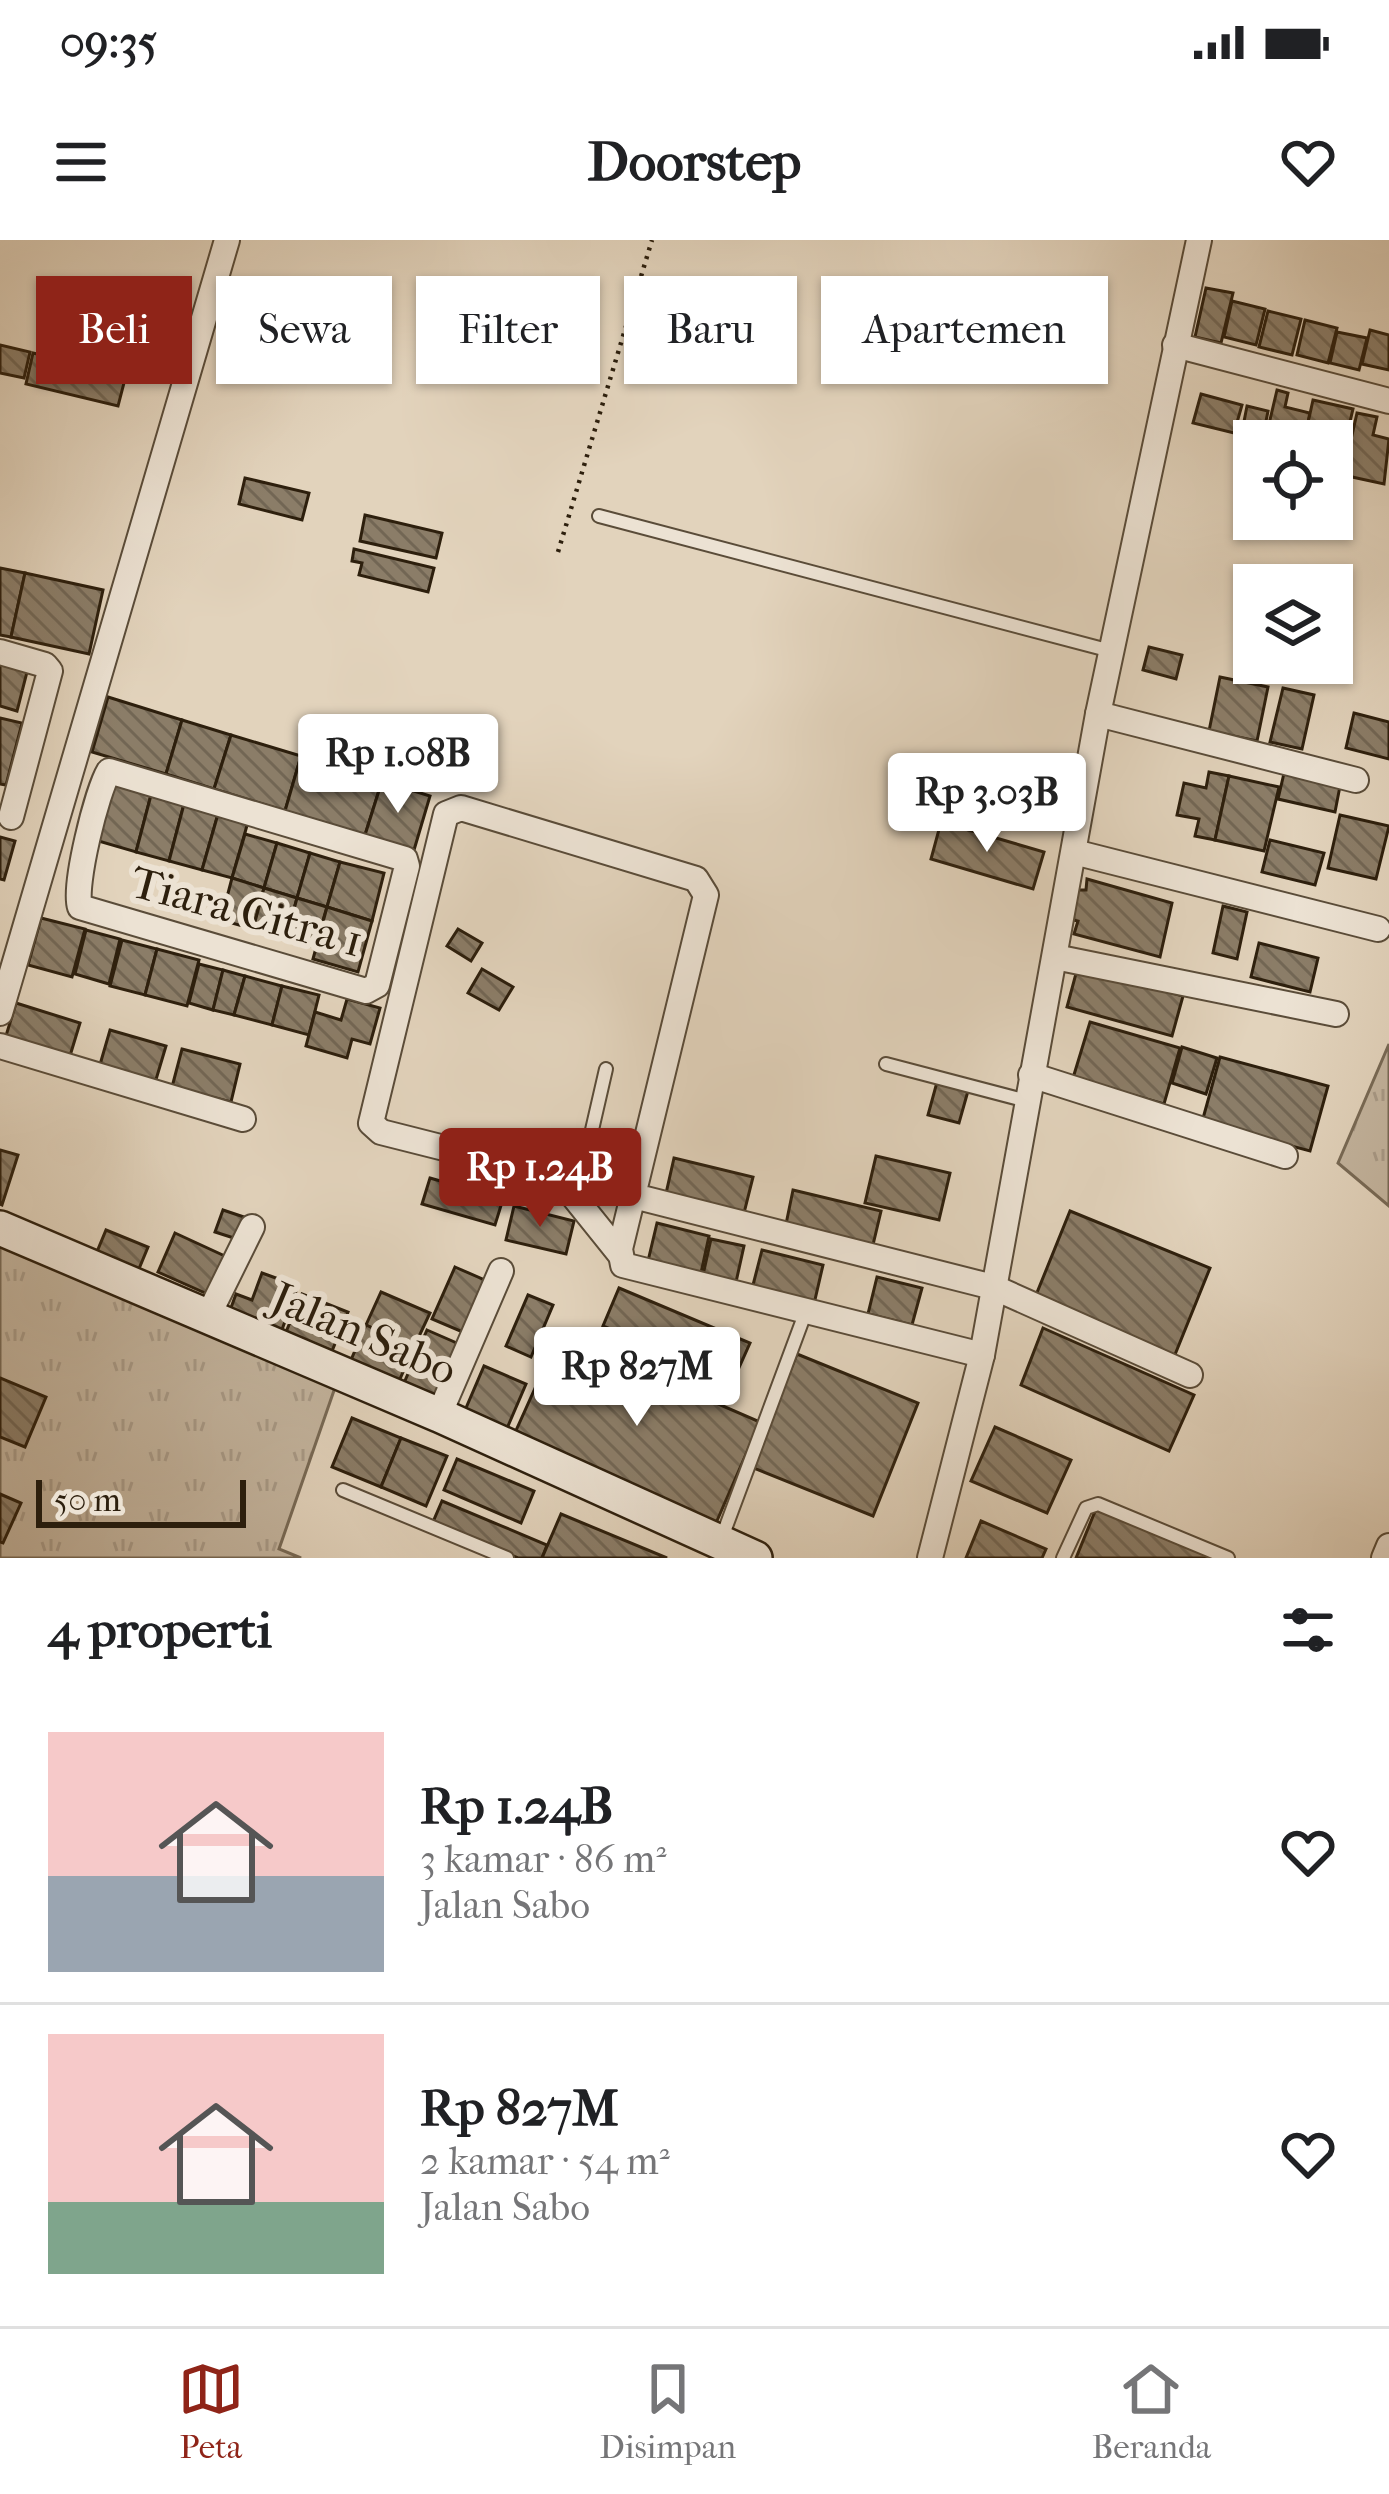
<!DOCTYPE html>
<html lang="id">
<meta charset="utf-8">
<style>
:root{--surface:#fff;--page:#f6f6f6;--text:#202124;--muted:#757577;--line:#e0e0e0;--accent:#8f2418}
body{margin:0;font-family:"IM FELL French Canon",serif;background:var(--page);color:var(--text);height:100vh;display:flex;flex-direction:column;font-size:45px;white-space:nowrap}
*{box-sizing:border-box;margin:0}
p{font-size:39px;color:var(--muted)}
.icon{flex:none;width:66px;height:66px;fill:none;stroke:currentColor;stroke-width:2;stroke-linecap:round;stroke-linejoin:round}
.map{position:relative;height:1318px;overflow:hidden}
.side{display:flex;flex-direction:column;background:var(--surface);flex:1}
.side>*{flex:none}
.guide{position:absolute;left:36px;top:36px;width:1317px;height:108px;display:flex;gap:24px}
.controls{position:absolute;left:1233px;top:180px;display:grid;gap:24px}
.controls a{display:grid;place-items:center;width:120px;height:120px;border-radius:0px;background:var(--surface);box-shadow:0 3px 9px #0004;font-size:60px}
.scale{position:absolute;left:36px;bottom:30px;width:210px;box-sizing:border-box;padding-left:12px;border:6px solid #2d1f0d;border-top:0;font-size:33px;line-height:42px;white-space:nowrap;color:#2d1f0d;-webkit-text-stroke:9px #ece2d3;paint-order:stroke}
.price{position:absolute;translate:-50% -102px;padding:0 27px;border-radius:12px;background:#fff;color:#222;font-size:39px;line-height:78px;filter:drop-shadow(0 3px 6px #0008)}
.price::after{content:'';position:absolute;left:50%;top:72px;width:36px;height:27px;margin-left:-18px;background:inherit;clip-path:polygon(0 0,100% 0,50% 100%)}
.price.active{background:var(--accent);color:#fff}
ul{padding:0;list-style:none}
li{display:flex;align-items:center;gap:36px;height:300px;padding:0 48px}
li+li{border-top:3px solid var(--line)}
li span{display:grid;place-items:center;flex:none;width:336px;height:240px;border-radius:0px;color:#555}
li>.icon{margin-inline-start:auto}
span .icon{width:144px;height:144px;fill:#fffc;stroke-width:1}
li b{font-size:51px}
h2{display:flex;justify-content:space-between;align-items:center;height:144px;padding:0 48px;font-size:51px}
.pill{padding:0 42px;border-radius:0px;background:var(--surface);box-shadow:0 3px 9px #0004;font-size:42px;line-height:108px}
.pill.active{background:var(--accent);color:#fff}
.status{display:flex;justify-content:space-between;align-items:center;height:84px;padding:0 60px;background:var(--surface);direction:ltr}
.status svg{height:33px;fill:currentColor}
header{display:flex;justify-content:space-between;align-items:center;height:156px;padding:0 48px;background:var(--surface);font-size:54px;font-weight:700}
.tab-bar{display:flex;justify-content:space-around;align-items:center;height:168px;border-top:3px solid var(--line);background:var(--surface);font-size:33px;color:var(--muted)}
.tab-bar a{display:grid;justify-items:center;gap:6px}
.tab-bar .active{color:var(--accent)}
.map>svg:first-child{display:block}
.grass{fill:url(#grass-tufts);stroke:#786a56;stroke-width:3}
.building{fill:url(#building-back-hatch);stroke:#2d1f0d;stroke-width:3}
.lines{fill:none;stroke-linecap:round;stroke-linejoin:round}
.lane-casing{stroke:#5a4c39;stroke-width:16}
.street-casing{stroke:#5a4c39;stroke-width:28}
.secondary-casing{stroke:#2d1f0d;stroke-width:38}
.path{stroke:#2d1f0d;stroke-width:4.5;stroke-dasharray:3 6;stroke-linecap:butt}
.lane{stroke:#ece2d3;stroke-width:12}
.street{stroke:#ece2d3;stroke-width:24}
.secondary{stroke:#ece2d3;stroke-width:33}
.labels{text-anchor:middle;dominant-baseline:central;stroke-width:12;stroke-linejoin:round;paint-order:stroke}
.street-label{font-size:45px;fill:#2d1f0d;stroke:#ece2d3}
</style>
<div class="status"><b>09:35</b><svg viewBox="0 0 49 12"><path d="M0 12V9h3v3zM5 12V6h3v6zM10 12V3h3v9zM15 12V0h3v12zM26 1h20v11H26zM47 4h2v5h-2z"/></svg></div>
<header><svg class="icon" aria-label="menu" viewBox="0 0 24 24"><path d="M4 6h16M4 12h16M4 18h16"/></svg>Doorstep<svg class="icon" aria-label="heart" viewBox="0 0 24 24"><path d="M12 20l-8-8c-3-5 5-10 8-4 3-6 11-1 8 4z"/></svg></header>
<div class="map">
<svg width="1389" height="1318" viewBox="0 0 1389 1318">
<defs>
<pattern id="grass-tufts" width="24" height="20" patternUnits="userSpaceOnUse" patternTransform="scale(3)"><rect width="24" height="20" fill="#c3b49e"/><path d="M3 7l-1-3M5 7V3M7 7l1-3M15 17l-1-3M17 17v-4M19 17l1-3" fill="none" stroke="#a89a87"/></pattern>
<pattern id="building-back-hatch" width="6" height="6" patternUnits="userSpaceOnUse" patternTransform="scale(3)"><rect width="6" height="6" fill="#8b7d68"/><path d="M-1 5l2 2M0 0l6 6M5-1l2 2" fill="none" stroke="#726654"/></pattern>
</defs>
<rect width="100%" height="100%" fill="#e2d3bc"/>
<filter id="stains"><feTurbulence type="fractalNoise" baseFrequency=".00167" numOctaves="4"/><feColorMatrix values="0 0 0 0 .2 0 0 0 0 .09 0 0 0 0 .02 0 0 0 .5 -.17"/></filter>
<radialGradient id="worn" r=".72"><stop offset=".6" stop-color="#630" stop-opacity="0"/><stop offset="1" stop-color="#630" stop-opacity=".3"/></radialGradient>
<g class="grass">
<polygon points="1389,804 1389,966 1338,923"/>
<polygon points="0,999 339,1136 279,1309 301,1318 0,1318"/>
</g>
<g class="building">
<polygon points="1206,48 1233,53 1221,103 1195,97"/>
<polygon points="1232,61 1265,69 1256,105 1224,97"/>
<polygon points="1268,71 1301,79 1292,115 1259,107"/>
<polygon points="1305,80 1337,88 1328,123 1297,115"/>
<polygon points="1370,90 1389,95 1389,130 1362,124"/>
<polygon points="1337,92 1367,98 1359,130 1330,123"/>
<polygon points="0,105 30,112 24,138 0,133"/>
<polygon points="33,113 126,135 118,166 26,144"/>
<polygon points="1277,150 1288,153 1285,167 1310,173 1304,201 1265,201"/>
<polygon points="1201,154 1242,165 1234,193 1193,183"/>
<polygon points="1313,160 1353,169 1338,232 1332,230 1332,201 1304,201"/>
<polygon points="1247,166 1268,171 1262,201 1241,197"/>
<polygon points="1357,173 1377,177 1373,195 1389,199 1384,244 1343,235"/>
<polygon points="245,238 309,253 302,280 239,264"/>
<polygon points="365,275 442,293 436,318 360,301"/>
<polygon points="354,309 434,328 428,352 359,335 362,323 352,321"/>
<polygon points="0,328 25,333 11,397 0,395"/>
<polygon points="25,333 103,350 89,414 11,397"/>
<polygon points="1149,407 1182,415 1176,439 1143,430"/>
<polygon points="0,417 29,424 17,471 0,466"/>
<polygon points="1220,437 1268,447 1257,501 1209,491"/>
<polygon points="1283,448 1314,455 1302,509 1270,502"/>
<polygon points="108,457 182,480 166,534 92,512"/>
<polygon points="1354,473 1389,482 1389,519 1346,508"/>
<polygon points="0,478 22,483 6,545 0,544"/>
<polygon points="182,480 231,495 214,549 166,534"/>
<polygon points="231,495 301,516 285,571 214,549"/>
<polygon points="301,516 382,541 365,595 285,571"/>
<polygon points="1285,529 1341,541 1335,572 1278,559"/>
<polygon points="1209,532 1229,536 1215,600 1195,596 1199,579 1177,575 1184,543 1206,548"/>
<polygon points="1229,536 1279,547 1264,611 1215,600"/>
<polygon points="382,541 430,556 414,610 365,595"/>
<polygon points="110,543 151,555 136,612 95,600"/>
<polygon points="151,555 184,564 169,621 136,612"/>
<polygon points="184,564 218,574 202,630 169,621"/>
<polygon points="218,574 248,582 232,638 202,630"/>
<polygon points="1340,575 1389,586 1376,639 1328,628"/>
<polygon points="941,582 1044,612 1033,649 931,619"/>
<polygon points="245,594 277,603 264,648 232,638"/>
<polygon points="0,597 15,601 4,640 0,639"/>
<polygon points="1270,600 1324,613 1315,645 1262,632"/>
<polygon points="277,603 310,613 297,658 264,648"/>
<polygon points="310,613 340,622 327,667 297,658"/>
<polygon points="340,622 384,633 372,681 327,667"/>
<polygon points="232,638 264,648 253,689 221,680"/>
<polygon points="1087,639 1172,663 1160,717 1074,694 1078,681 1069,679 1076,650 1086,650"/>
<polygon points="264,648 297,658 286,699 253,689"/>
<polygon points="297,658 327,667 315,707 286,699"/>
<polygon points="1223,666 1247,672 1237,719 1213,713"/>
<polygon points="327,667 372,681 358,732 313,719"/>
<polygon points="41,678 85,689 72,737 28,725"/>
<polygon points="458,689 482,703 471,721 447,706"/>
<polygon points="86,690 120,699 109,744 75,734"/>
<polygon points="122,700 157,709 145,755 110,746"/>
<polygon points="1259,703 1318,718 1310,752 1251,737"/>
<polygon points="157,709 199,720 187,766 145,755"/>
<polygon points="199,724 223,730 213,770 189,763"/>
<polygon points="1078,726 1183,756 1172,796 1067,767"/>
<polygon points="482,729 513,747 499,770 468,753"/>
<polygon points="223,730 245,736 234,775 213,770"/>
<polygon points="245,736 282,746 272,785 234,775"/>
<polygon points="282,746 319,755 309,795 272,785"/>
<polygon points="347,759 380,768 370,804 352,799 347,818 306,806 315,772 341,780"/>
<polygon points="16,763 80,783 69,819 5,799"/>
<polygon points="1090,782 1180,808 1164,864 1073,838"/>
<polygon points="110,790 166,806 155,843 99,828"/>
<polygon points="1182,807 1217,818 1206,854 1172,843"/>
<polygon points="182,809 240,824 231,862 172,847"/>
<polygon points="1220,817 1328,846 1310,911 1202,882"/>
<polygon points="937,842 968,851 959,883 928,875"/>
<polygon points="0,910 18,915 2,965 0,964"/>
<polygon points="876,916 950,933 939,980 865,963"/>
<polygon points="674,918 753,937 743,977 665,958"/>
<polygon points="430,938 503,959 495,985 422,964"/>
<polygon points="793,950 881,971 872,1009 785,989"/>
<polygon points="514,966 574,981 566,1014 506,1000"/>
<polygon points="223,970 244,977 237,999 215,992"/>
<polygon points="1070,971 1210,1028 1174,1117 1034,1060"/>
<polygon points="657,983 709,996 701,1033 648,1021"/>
<polygon points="106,990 148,1007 136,1036 94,1019"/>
<polygon points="175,993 229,1018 212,1056 158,1032"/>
<polygon points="711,999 744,1006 736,1042 703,1035"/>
<polygon points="762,1010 823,1025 814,1064 752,1049"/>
<polygon points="455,1027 487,1041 465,1093 432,1079"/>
<polygon points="262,1033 298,1046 280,1095 228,1076 236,1054 252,1060"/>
<polygon points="877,1037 922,1048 912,1085 868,1074"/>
<polygon points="619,1048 750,1103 733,1141 603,1086"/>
<polygon points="381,1052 430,1073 414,1107 366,1085"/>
<polygon points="302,1054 348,1072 332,1111 286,1092"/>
<polygon points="528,1055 553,1065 531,1117 506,1106"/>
<polygon points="366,1085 414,1107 396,1148 348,1127"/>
<polygon points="1043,1088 1194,1155 1169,1211 1021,1145"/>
<polygon points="427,1090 459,1104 437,1157 404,1143"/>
<polygon points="559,1095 760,1182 716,1283 514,1195"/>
<polygon points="797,1114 918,1163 873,1276 751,1227"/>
<polygon points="484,1126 526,1144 505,1193 463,1175"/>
<polygon points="0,1138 46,1157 25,1207 0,1197"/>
<polygon points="352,1178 401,1198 381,1247 332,1227"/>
<polygon points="995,1187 1071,1220 1047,1273 971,1241"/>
<polygon points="401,1198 447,1216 426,1266 381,1247"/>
<polygon points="457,1219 534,1251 521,1283 444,1250"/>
<polygon points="0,1254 21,1263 3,1303 0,1302"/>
<polygon points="442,1261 547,1305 542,1318 518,1318 433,1282"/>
<polygon points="1096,1269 1217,1318 1076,1318"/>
<polygon points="561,1274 667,1318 542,1318"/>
<polygon points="981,1281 1046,1309 1042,1318 966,1318"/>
</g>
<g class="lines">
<g class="lane-casing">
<g id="lane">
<polyline points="599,276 1111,411"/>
<polyline points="886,824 1027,861"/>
<polyline points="580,942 606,829"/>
<polyline points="343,1250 507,1318"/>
<polyline points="721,1300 806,1071"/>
<polyline points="1063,1318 1086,1268 1098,1264 1228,1318"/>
</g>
</g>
<g class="street-casing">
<g id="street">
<polyline points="1175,105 1389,161"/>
<polyline points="0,412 45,425 50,431 11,577"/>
<polyline points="1098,474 1356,540"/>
<path d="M109,531L405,619L407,626L377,745L366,751L80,667C73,646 97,551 109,531Z"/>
<polyline points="1074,612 1378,689"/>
<polyline points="1055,717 1336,774"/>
<polyline points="0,773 227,0"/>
<polyline points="0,806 243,879"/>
<polyline points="1031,835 1285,916"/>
<polyline points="558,937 619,1013"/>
<polyline points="208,1076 252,987"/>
<polyline points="982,1115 623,1025 620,1009 706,655 696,639 461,568 446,574 371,883 381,892 993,1047 1190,1135"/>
<polyline points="439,1175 501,1031"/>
<polyline points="930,1318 982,1115 1098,474 1199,0"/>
<polyline points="1384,1318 1389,1306"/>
</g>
</g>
<g class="secondary-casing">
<polyline id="secondary" points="0,988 439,1175 755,1318"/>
</g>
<polyline class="path" points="558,312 652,0"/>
<use href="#lane" class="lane"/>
<use href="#street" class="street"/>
<use href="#secondary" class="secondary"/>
</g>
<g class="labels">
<g class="street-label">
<text transform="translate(247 672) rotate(15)">Tiara Citra 1</text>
<text transform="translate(364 1094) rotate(23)">Jalan Sabo</text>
</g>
</g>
<rect width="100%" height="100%" filter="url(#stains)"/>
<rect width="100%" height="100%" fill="url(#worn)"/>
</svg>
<div class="controls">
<a><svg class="icon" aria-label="locate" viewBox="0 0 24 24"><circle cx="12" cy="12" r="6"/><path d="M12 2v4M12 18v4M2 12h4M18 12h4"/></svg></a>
<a><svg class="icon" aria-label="layers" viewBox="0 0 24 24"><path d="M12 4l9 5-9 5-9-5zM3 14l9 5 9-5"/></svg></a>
</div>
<div class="scale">50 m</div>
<b class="price" style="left:398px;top:576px">Rp 1.08B</b>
<b class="price" style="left:987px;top:615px">Rp 3.03B</b>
<b class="price active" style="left:540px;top:990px">Rp 1.24B</b>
<b class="price" style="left:637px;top:1189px">Rp 827M</b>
<div class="guide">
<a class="pill active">Beli</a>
<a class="pill">Sewa</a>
<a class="pill">Filter</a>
<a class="pill">Baru</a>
<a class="pill">Apartemen</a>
</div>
</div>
<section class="side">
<h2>4 properti<svg class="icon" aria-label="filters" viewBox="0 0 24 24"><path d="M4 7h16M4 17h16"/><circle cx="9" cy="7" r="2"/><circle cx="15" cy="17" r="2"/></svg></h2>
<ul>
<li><span style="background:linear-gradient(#f6c9c9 60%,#9aa5b1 0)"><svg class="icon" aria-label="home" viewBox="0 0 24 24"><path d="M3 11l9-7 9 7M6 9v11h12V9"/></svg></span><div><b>Rp 1.24B</b><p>3 kamar · 86 m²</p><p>Jalan Sabo</p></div><svg class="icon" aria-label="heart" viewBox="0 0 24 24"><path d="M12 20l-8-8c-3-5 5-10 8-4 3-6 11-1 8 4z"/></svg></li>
<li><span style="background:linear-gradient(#f6c9c9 70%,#7fa58c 0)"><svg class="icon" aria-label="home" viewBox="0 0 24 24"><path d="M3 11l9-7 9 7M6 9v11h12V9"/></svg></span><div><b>Rp 827M</b><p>2 kamar · 54 m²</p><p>Jalan Sabo</p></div><svg class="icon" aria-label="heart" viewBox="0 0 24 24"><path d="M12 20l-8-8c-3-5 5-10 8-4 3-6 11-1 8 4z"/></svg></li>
</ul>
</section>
<nav class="tab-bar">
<a class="active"><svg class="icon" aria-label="map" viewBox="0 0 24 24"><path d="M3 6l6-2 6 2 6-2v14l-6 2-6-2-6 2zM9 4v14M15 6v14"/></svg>Peta</a>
<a><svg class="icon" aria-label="saved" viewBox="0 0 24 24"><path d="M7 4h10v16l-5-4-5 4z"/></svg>Disimpan</a>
<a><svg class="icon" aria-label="home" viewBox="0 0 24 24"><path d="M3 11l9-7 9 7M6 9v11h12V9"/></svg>Beranda</a>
</nav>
